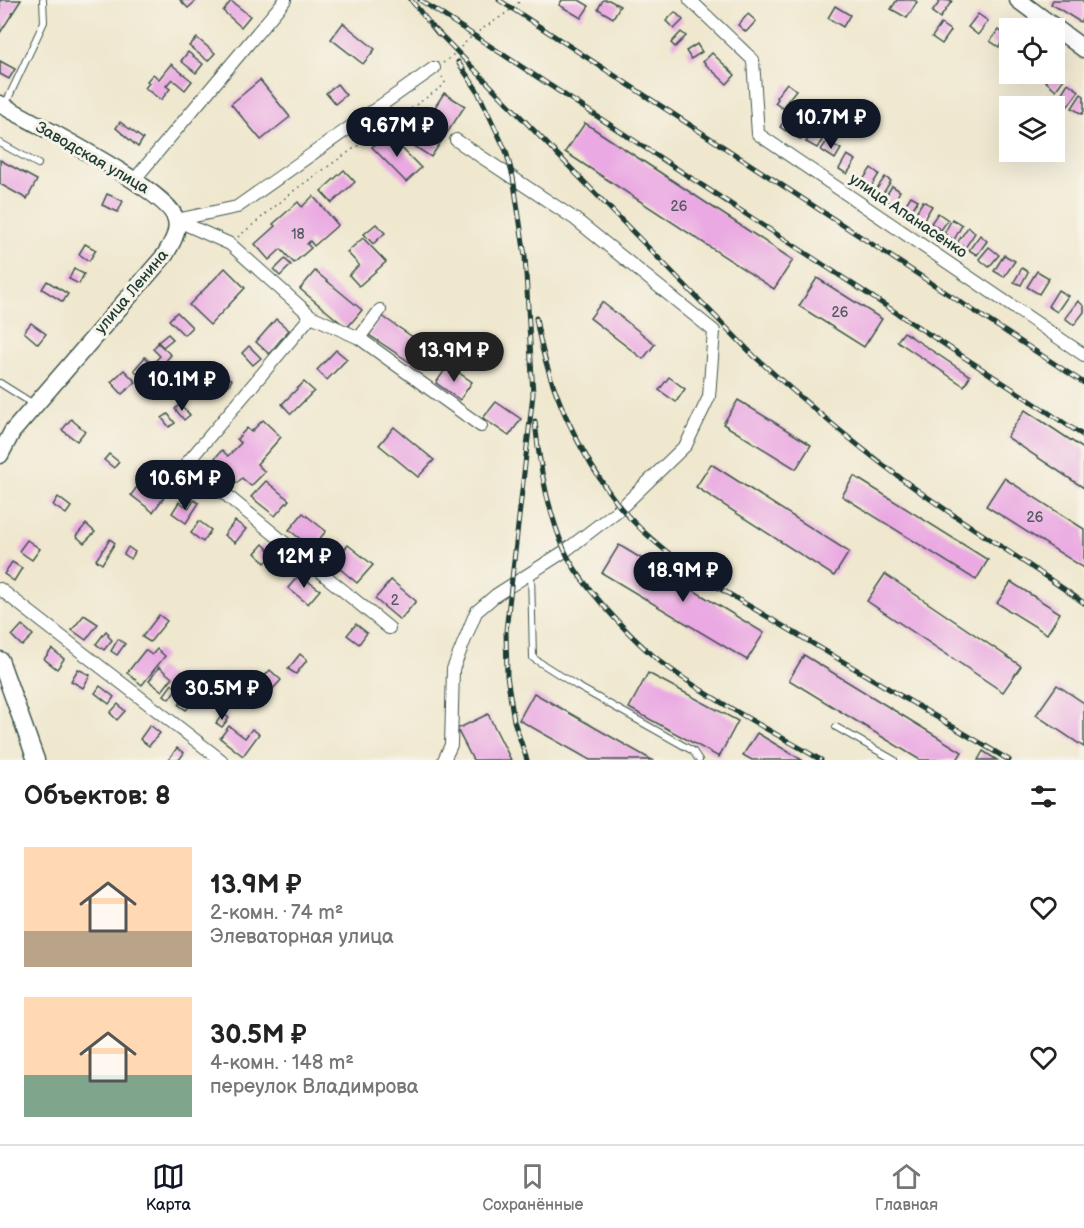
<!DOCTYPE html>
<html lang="ru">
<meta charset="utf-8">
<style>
:root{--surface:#fff;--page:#f2f2f2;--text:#222;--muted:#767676;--line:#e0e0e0;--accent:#111827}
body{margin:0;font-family:"Balsamiq Sans",sans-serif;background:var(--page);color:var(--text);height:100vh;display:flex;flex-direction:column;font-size:22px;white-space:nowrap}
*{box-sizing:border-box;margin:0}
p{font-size:20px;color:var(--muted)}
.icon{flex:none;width:33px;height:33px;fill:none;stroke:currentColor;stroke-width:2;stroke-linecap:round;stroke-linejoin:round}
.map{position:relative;height:760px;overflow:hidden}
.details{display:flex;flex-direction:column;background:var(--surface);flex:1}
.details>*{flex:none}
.tools{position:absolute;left:999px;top:18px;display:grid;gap:12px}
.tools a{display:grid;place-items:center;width:66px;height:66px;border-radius:0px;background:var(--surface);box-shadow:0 6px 24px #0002;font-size:30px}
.price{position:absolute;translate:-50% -51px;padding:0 14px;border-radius:21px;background:var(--accent);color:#fff;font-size:20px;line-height:39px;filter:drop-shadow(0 2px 3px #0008)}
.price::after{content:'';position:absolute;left:50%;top:36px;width:18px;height:14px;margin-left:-9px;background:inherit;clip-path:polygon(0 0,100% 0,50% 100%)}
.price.active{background:#222;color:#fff}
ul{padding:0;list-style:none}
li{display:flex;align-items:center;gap:18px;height:150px;padding:0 24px}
li span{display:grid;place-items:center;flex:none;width:168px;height:120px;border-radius:0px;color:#555}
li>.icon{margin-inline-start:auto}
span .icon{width:72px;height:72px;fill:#fffc;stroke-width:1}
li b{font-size:26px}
h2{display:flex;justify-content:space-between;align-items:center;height:72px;padding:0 24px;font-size:26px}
.tab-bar{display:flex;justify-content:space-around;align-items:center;height:84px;border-top:2px solid var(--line);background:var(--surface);font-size:16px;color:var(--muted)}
.tab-bar a{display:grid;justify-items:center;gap:3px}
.tab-bar .active{color:var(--accent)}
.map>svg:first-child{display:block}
.building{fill:#eaa9e2}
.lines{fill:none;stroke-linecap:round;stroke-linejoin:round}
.lane-casing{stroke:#3e564b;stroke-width:8}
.street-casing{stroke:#3e564b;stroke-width:14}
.secondary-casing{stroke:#3e564b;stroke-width:19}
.path{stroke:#3e564b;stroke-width:1.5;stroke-dasharray:1.5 4.5;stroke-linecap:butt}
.lane{stroke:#fff;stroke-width:6}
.street{stroke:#fff;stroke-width:12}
.secondary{stroke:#fff;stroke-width:16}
.rail-casing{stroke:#1f3d34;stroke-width:5}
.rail{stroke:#f7f3e8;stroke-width:3;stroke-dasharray:9;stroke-linecap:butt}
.labels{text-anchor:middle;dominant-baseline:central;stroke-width:6;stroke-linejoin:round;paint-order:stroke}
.number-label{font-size:14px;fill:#525860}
.street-label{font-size:16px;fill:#1f3d34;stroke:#f7f3e8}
</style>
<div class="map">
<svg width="1084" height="760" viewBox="0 0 1084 760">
<rect width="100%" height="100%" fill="#f7f3e8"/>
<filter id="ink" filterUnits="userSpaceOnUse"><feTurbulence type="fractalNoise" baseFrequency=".0167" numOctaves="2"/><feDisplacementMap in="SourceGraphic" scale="12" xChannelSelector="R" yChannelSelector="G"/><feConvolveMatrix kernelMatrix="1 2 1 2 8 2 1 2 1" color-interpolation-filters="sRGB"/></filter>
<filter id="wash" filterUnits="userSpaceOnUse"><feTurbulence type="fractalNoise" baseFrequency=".008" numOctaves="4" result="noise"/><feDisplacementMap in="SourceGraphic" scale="24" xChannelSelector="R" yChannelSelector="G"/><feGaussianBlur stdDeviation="1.35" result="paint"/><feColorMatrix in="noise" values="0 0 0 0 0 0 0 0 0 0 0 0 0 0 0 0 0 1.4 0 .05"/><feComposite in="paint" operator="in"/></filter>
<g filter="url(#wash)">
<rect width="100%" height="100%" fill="#efe7ce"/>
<g id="blocks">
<g class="building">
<polygon points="0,0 21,0 0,33"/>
<polygon points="180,0 197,0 188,8"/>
<polygon points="562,0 579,0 589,6 581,18 559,5"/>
<polygon points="603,0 609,0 620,6 613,18 598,9"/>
<polygon points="897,0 914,0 917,2 907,18 891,9"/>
<polygon points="941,0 952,1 940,18 932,12"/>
<polygon points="1053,0 1081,0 1084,2 1084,16 1080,22 1051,4"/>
<polygon points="231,1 250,16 241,27 223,11"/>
<polygon points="835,6 850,15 843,27 828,18"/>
<polygon points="675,12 683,20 674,29 666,21"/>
<polygon points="748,14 756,21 746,32 738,25"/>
<polygon points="978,14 988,21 978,35 968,27"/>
<polygon points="343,23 375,49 363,64 331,39"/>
<polygon points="941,24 951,31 942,44 932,37"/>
<polygon points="998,30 1007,35 999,47 990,41"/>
<polygon points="681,32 686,36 675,47 671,43"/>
<polygon points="197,38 215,53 208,61 189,46"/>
<polygon points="1010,42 1010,59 1001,53"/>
<polygon points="697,44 702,52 691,59 686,51"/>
<polygon points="188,52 203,64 196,73 181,61"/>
<polygon points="712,53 735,75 727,84 703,62"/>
<polygon points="0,61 15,69 9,79 0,74"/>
<polygon points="171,64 192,81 185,90 172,79 166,86 170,89 161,100 145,88 149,83 147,81 153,74 159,79"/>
<polygon points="1054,72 1064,79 1056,90 1045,81"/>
<polygon points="260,80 290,117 261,140 231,104"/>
<polygon points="787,83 796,90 782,108 775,103 778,99 776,97"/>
<polygon points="1068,83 1079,91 1068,106 1058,99"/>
<polygon points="337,84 346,95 335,104 326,93"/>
<polygon points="444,93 465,106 431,157 411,144"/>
<polygon points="1081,94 1084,96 1084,111 1082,114 1072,108"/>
<polygon points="791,111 797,115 786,131 780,127"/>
<polygon points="805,121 812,126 801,140 794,135"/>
<polygon points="120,122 143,139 138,147 116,128"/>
<polygon points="585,123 793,260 774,289 565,152"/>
<polygon points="816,127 826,134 817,148 806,142"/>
<polygon points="387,133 421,168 406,182 372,147"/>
<polygon points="827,141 841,149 835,159 821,150"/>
<polygon points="847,155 856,160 847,174 839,169"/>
<polygon points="0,160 37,180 27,199 0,184"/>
<polygon points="871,168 879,174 869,190 860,184"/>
<polygon points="344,170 355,182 332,203 321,191"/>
<polygon points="885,177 891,181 882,195 875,191"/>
<polygon points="892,186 900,191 893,204 884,199"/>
<polygon points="107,194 123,201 118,212 102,205"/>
<polygon points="313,196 338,225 314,246 310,241 307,244 311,248 294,263 281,249 269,260 255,244 275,226 273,224 298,202 302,207"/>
<polygon points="911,196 918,200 909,215 902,210"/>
<polygon points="923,201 932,206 923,221 914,216"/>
<polygon points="938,213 948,220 941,230 931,223"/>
<polygon points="952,219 962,225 954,240 944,234"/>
<polygon points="376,224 385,233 373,244 364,234"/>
<polygon points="968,227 975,233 965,248 957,243"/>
<polygon points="980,235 987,241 977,255 969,250"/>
<polygon points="363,238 386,262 359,286 349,275 359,265 347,252"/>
<polygon points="85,244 96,250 89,261 79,254"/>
<polygon points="989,247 999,255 989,267 979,259"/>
<polygon points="1004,255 1015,261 1004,277 994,271"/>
<polygon points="285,259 291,265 280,276 274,270"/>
<polygon points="225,268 245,288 210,325 189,305"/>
<polygon points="1022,268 1028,272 1021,285 1014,282"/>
<polygon points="74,269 84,274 79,284 69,279"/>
<polygon points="315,271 362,310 347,328 300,289"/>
<polygon points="1037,271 1049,278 1039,294 1027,287"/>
<polygon points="817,278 882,319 864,347 799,306"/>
<polygon points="47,281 68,294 63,302 42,289"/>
<polygon points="1058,290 1068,296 1057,312 1048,306"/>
<polygon points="1078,301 1084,306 1084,312 1074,325 1065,318"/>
<polygon points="602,302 655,344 643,359 590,318"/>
<polygon points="177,312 192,327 184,335 169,320"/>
<polygon points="382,316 433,351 420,369 369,335"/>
<polygon points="276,319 289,330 269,354 256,342"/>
<polygon points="31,323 46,334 38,344 24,332"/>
<polygon points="904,332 970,376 964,386 897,341"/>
<polygon points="168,334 173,339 163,347 158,342"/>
<polygon points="158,343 171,355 147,382 134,370 145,357 150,362 144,368 147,370 160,356 153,349"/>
<polygon points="249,346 261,358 253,365 242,353"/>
<polygon points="336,350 347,359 327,380 317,370"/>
<polygon points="448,365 472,382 460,400 436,383"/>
<polygon points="124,370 136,382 122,394 111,382"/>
<polygon points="226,376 232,380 227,387 221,382"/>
<polygon points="669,377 685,389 676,402 659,390"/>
<polygon points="304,382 314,391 291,414 282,404"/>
<polygon points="738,400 811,445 796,469 723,424"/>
<polygon points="496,402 521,419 509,436 483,418"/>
<polygon points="180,404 190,415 184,420 175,409"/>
<polygon points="1025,410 1084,449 1084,488 1007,437"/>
<polygon points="168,414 175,423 169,427 162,418"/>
<polygon points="71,419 85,431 77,441 62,430"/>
<polygon points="263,420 281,437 257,464 265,472 251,486 242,478 237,483 219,466 221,463 215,458 222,450 228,456 241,443 237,439 247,428 251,432"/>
<polygon points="394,427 434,460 418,477 379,445"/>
<polygon points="109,454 119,462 114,468 104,460"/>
<polygon points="711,464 849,552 834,576 696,487"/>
<polygon points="854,476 988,560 976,580 842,496"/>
<polygon points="150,478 162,487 158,492 164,497 153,512 131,495 142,480 146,483"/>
<polygon points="1004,478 1084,529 1084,568 986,506"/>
<polygon points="266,481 289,500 275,516 251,497"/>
<polygon points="58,497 71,507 66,514 53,505"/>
<polygon points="194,500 199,503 186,523 172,513 179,502 189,508"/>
<polygon points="303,513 326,531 312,548 289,530"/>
<polygon points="199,521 211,530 203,542 191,533"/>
<polygon points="235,521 246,529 235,543 224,535"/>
<polygon points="86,524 95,532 84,543 76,536"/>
<polygon points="110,539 115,543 102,564 96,560"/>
<polygon points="27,540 40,549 32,560 19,551"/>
<polygon points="263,544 274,555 265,563 255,553"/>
<polygon points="348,545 373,565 357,583 333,563"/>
<polygon points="619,545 764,633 747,660 602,573"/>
<polygon points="128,547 135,552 131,559 124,554"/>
<polygon points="12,562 22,568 14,581 4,574"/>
<polygon points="885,574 1021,666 1003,692 867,601"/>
<polygon points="299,575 320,590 308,604 288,588"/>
<polygon points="391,580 416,601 400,620 375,599"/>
<polygon points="1011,582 1060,613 1047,634 997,603"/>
<polygon points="84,615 98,624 86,640 72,630"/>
<polygon points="159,615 167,621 150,642 142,637"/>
<polygon points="356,624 367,633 359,644 347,635"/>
<polygon points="22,625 33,635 22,646 12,636"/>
<polygon points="106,631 109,634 108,636 112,640 104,650 96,644"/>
<polygon points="118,639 125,644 117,655 111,651"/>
<polygon points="52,649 64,659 57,669 44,659"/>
<polygon points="157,649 165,656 142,685 127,673 145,650 152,655"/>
<polygon points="300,654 307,660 296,674 288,669"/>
<polygon points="804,655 962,752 957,760 920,760 789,680"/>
<polygon points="159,667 172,678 162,691 149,681"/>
<polygon points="78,669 90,675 83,688 71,681"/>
<polygon points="270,670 281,680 271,691 260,681"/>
<polygon points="648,673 738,721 719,757 629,708"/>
<polygon points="172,684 177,688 169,699 164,695"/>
<polygon points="210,684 219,692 208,704 200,696"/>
<polygon points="1057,685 1084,703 1084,747 1036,715"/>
<polygon points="100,686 114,697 109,704 95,693"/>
<polygon points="534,693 652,760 590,760 519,720"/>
<polygon points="185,696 193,702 186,710 179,705"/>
<polygon points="118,704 125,711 117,720 110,713"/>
<polygon points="223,714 229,718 222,727 216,723"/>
<polygon points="488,714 511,760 473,760 457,729"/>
<polygon points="150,725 160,733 149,746 140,739"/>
<polygon points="229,726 245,738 252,729 259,734 243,756 220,738"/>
<polygon points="757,733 802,760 752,760 743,755"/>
<polygon points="177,748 184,753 179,760 171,760 169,759"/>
<polygon points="983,751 997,760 978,760"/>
</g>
</g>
</g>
<g filter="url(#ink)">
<use href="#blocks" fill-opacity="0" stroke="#3e564b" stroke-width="1.5"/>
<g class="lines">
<g class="lane-casing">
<g id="lane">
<polyline points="5,105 44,22 43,0"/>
<polyline points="0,143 38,164"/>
<polyline points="0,383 35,405"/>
<polyline points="531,573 533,658 577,686 693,751 699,760"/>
<polyline points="836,727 894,760"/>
</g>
</g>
<g class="street-casing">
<g id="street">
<polyline points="690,0 753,60 758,134 1084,355"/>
<polyline points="135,179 285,0"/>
<polyline points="176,220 237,207 434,68"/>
<polyline points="176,220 230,244 311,316 359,338 380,310"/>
<polyline points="311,316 187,463 389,628"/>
<polyline points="359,338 481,426"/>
<polyline points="0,589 221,760"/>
<polyline points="444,760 451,745 453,669 476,612 496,595 565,551 621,508 686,445 709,397 714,331 575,219 456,140"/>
</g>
</g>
<g class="secondary-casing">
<g id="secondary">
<polyline points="1018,0 1084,49"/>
<path d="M0,104C31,122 171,191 176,220C179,233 171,244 165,255L12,432L0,455"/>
<polyline points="0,660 36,760"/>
</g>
</g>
<g class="path">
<path d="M443,63C455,55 463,43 475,34C490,23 508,14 521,0"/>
<polyline points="238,237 296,189 443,86 445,82 442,77"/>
</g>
<use href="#lane" class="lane"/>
<use href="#street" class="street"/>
<use href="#secondary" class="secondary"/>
<g class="rail-casing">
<g id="rail">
<polyline points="411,0 439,35"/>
<polyline points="420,0 1084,436"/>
<polyline points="499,0 1084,383"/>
<path d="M436,30L754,356C805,402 857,447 913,487C969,527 1028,563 1084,603"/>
<polyline points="458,62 477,90 506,151 513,177 525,256 533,394 506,631 507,676 514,721 527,760"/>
<path d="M536,318C546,383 579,455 620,507C640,531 667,552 692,572L1009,760"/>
<path d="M535,421C539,465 547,508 564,549C573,570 589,589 603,605C623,628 645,651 669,668C717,703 770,730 821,760"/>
</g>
</g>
<use href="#rail" class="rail"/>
</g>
</g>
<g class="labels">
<g class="number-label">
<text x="679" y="206">26</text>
<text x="298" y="234">18</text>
<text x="840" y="312">26</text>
<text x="1035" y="517">26</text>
<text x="395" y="600">2</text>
</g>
<g class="street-label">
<text transform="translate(92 158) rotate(30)">Заводская улица</text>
<text transform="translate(908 216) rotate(34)">улица Апанасенко</text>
<text transform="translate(132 292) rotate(-50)">улица Ленина</text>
</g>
</g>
</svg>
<div class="tools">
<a><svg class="icon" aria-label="locate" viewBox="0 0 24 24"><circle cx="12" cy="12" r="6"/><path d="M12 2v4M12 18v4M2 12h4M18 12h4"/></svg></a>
<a><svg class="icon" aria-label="layers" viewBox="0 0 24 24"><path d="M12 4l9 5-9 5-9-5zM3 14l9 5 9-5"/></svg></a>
</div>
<b class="price" style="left:831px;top:150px">10.7M ₽</b>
<b class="price" style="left:397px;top:158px">9.67M ₽</b>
<b class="price active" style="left:454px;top:383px">13.9M ₽</b>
<b class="price" style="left:182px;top:412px">10.1M ₽</b>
<b class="price" style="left:185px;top:511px">10.6M ₽</b>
<b class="price" style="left:304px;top:589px">12M ₽</b>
<b class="price" style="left:683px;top:603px">18.9M ₽</b>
<b class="price" style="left:222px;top:721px">30.5M ₽</b>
</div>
<section class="details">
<h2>Объектов: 8<svg class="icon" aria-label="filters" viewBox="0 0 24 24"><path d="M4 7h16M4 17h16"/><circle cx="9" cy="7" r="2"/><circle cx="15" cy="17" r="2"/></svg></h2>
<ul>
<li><span style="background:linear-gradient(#ffd9b3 70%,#b9a48a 0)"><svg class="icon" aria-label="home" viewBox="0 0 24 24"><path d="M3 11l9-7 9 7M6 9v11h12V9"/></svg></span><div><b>13.9M ₽</b><p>2-комн. · 74 m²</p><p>Элеваторная улица</p></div><svg class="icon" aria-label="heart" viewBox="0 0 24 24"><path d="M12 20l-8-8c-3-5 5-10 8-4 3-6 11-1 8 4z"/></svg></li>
<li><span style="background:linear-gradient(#ffd9b3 65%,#7fa58c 0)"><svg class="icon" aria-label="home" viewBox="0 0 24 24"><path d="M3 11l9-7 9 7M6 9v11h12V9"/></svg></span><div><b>30.5M ₽</b><p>4-комн. · 148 m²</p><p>переулок Владимрова</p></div><svg class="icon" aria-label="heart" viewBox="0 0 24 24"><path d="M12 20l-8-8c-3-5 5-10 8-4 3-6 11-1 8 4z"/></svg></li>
</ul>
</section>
<nav class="tab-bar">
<a class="active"><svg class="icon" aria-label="map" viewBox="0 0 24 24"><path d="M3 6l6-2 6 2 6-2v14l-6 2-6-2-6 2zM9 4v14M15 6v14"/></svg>Карта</a>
<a><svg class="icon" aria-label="saved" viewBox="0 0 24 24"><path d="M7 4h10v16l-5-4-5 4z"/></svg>Сохранённые</a>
<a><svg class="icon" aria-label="home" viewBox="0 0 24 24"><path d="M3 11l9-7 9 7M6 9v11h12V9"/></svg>Главная</a>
</nav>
